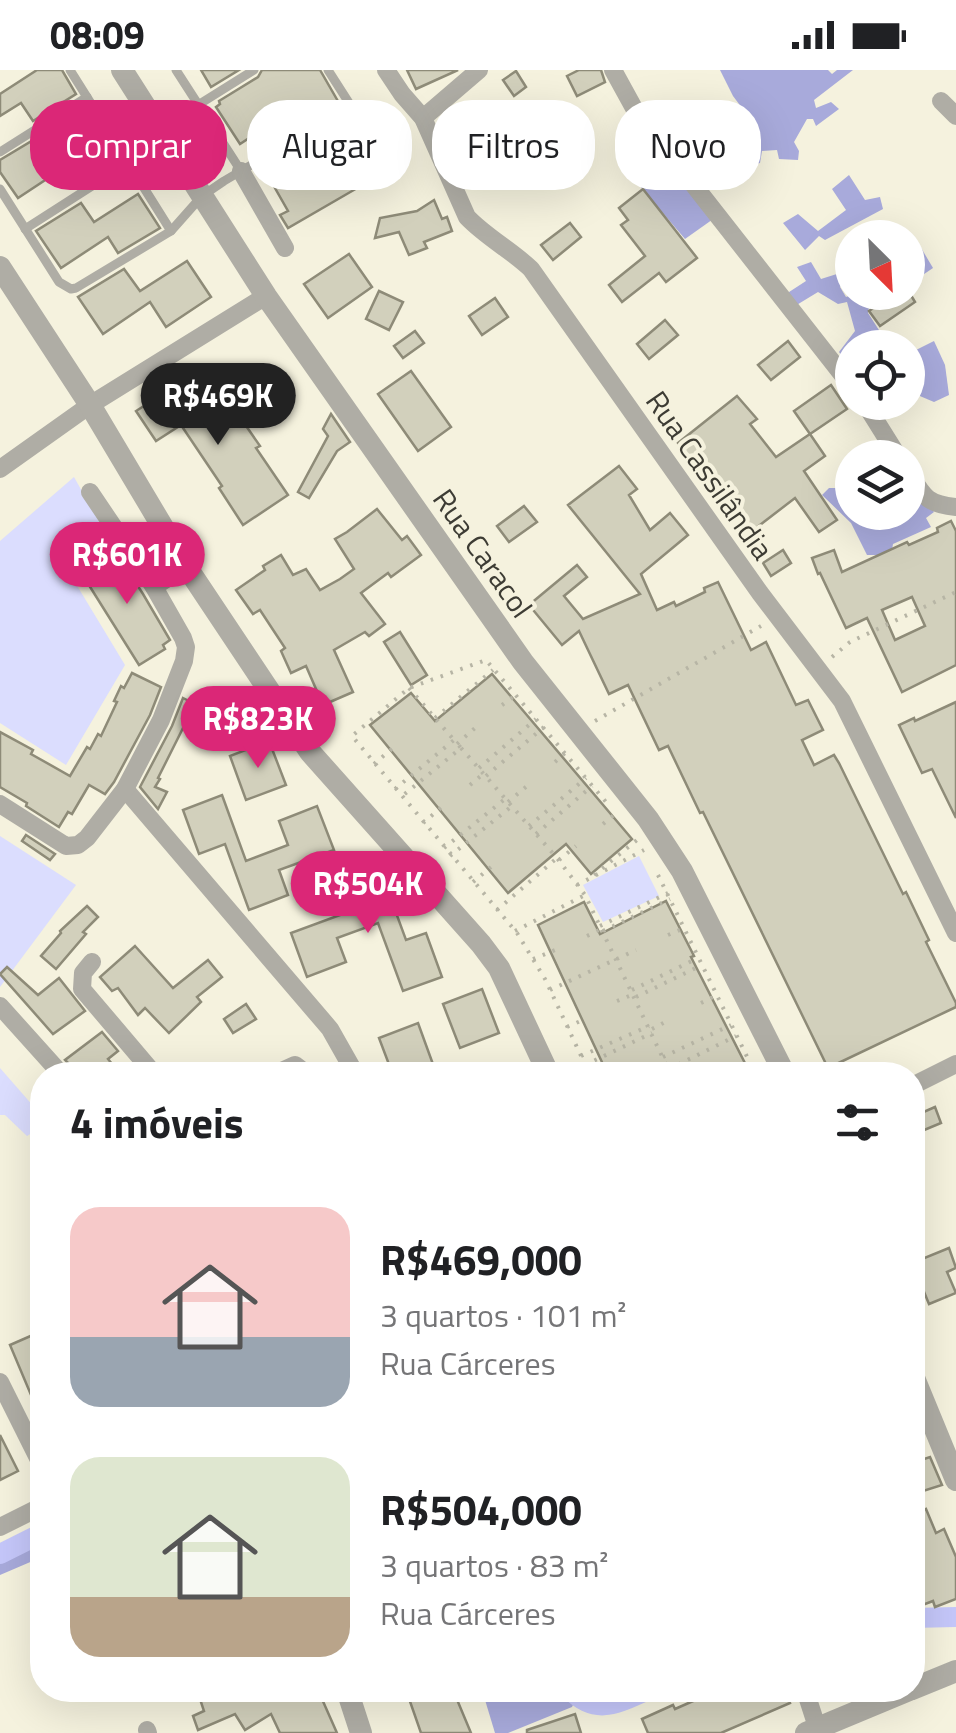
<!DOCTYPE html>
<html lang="pt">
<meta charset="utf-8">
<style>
:root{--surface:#fff;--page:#f2f2f2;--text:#202124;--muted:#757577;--accent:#db2777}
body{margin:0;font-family:"Titillium Web",sans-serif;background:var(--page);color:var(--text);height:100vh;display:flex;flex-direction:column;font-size:38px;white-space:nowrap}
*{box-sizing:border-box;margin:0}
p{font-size:32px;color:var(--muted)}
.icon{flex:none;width:55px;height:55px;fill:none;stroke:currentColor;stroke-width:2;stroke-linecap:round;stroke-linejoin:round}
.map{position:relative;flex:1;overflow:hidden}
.sheet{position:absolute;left:30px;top:992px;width:895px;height:640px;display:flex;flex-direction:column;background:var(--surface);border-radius:40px;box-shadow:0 10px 40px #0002}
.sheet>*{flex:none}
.banner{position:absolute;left:30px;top:30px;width:898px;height:90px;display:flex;gap:20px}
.needle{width:65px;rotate:156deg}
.buttons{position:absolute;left:835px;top:150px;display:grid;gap:20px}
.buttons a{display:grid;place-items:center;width:90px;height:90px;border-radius:50%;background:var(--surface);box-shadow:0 10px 40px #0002;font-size:50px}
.price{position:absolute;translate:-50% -85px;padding:0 22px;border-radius:35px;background:var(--accent);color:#fff;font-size:32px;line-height:65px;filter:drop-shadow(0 2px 5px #0008)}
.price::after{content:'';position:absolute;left:50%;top:60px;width:30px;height:22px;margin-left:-15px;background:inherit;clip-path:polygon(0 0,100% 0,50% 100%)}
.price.selected{background:#222;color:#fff}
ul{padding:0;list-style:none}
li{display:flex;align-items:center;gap:30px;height:250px;padding:0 40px}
li span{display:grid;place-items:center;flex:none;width:280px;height:200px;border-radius:30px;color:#555}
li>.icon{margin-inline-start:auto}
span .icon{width:120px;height:120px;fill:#fffc;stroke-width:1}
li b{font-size:42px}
h2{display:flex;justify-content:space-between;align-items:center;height:120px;padding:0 40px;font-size:42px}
.tag{padding:0 35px;border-radius:40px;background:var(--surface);box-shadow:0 10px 40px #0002;font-size:35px;line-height:90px}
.tag.selected{background:var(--accent);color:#fff}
.status{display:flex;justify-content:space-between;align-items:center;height:70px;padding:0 50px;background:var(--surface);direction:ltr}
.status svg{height:28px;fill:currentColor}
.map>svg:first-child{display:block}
.green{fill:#dbddfe}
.forest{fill:#a8aadb}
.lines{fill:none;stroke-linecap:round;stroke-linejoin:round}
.canal{stroke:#c5c7fa;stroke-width:20}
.building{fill:#d2d0bc;stroke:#8e8b78;stroke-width:2.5;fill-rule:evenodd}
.path{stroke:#b7b5a5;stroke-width:4;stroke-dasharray:2.5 8;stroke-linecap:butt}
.service{stroke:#afada5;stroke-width:9}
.minor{stroke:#afada5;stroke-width:18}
.tertiary{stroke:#afada5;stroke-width:22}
.labels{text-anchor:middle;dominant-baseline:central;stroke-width:8;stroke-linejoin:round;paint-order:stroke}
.street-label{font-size:30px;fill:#3d3c34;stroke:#f5f2de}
</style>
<div class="status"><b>08:09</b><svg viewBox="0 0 49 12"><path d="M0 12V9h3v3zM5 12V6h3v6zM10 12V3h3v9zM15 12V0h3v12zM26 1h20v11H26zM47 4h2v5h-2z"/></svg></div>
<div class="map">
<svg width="956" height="1663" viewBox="0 0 956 1663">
<rect width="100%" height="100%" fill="#f5f2de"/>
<g class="green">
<polygon points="74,407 111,473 70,504 125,595 66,695 0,653 0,471"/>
<polygon points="0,766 76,815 0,917"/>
<polygon points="639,786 659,826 603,852 583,815"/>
<polygon points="0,998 42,1046 42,1057 27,1066 5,1045 0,1045"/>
</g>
<g class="forest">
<polygon points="720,0 828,0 832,4 837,0 853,0 814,30 816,38 831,32 839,39 816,56 813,49 807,49 794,72 799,81 798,90 779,89 777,80 762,81 760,93 752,95 744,69 733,66 741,56 745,42 733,26"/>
<polygon points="672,93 716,147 685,169 640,116"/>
<polygon points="849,105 865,130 880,127 883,139 825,170 819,166 805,180 783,153 798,144 818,161 846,140 832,119"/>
<polygon points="908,168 917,171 933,198 908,215"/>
<polygon points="811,192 821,209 840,203 844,212 840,217 846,227 857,223 894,223 869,237 868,243 886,271 875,277 852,278 852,281 845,290 839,282 855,261 847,232 838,234 818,222 795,236 786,224 806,211 797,197"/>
<polygon points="934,271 945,295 949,325 934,332 908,321 908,284"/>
<polygon points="829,418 852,418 852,442 908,442 908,428 914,423 918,424 934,442 926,448 931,457 893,474 891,485 867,485 851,453 822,425"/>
<polygon points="42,1462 42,1487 0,1505 0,1482"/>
<polygon points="482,1620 574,1620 578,1624 572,1637 508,1663 495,1663"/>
</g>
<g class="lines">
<g class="canal">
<polyline points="0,1484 42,1463"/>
<polyline points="912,1548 956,1547"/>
<path d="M570,1620C597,1647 618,1633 648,1620"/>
</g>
</g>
<g class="building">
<polygon points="37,0 62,0 76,24 33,51 21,33 0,46 0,24"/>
<polygon points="201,0 239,0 211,17"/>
<polygon points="262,0 320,0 339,33 297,58 287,43 240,74 216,37 220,34 219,31 258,7"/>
<polygon points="407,0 458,0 416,19"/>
<polygon points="579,0 601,0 605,12 577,26 567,6"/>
<polygon points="516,1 526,17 514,26 503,10"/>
<polygon points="95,55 117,90 77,116 65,97 18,128 0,102 0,90 40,66 52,83"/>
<polygon points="528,56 536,82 509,94 509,92 480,110 470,93 499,75 498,73"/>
<polygon points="356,61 364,78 372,81 378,106 288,158 280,145 288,141 263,97 306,72 316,88"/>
<polygon points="643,119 697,188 666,212 659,203 622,232 609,215 645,186 621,155 628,150 619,138"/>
<polygon points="138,124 160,158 118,183 108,167 61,198 36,161 81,133 94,152"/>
<polygon points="434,130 442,149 447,147 452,161 424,172 427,178 409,185 399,162 375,168 380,148 417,141"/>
<polygon points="570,153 581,167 553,190 541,175"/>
<polygon points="349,184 372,217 328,248 304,214"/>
<polygon points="187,191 211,227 166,257 150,232 103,264 78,227 124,199 140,221"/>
<polygon points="379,221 403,232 389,260 366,249"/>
<polygon points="896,222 909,222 915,232 880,256 869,241"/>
<polygon points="495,228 508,247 482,265 469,246"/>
<polygon points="665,250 678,265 649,289 637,274"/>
<polygon points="415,261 424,273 403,288 394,276"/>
<polygon points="788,271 800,287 771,310 758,295"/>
<polygon points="411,301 451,357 418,381 378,324"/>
<polygon points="189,307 217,351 235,340 260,376 256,378 288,425 243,455 219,418 222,416 181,355 156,371 136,341"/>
<polygon points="831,315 847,339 810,364 794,341"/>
<polygon points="737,326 757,349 750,354 776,387 810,364 825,386 804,401 837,450 819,462 795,428 747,465 725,438 730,433 700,395 697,397 678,373"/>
<polygon points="331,344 350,372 337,381 309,428 298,422 328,366 323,359"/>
<polygon points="619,396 637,419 629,425 650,460 670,443 688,465 641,504 657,540 674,532 676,536 705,522 704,518 718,512 751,580 766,572 796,635 808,630 823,660 802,670 814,695 834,685 839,693 903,824 906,822 929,870 926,872 956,933 956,937 828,998 703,742 700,743 668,676 659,680 628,615 609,624 579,561 562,575 529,535 577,495 587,507 564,526 583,549 640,524 568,435"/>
<polygon points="524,436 537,452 509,472 497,456"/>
<polygon points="377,439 402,470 407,466 421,485 391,507 388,503 361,523 385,554 369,566 365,562 334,580 353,622 323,635 306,596 291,603 281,581 285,578 260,540 253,544 236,520 265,500 263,496 281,485 293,505 306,499 320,520 340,509 354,499 335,469 347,462"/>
<path d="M951,451L956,461V595L902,622L867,548L846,558L820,503L818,504L812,488L834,480L842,502L907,472L909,475L938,462L937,458ZM912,527L925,556L895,570L882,540Z"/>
<polygon points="783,480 791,493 771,506 763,493"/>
<polygon points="116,482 143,524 170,570 163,575 165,579 139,595 82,504 95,495 93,492 107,484 109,487"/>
<polygon points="400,562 427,605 411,615 384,572"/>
<polygon points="132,603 161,617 150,645 114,712 105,724 89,715 72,744 68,742 59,757 26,736 27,733 0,717 0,662 33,680 31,684 70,706 87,677 90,679 98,664 101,666 117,632 114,631 121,616 124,618"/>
<polygon points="492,604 632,769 591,804 566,774 508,823 370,655 411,623 435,651"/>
<polygon points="183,628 195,634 158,708 160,709 155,717 167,722 158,739 140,717 172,656"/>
<polygon points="956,632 956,748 932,699 922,703 899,655 914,648 915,651"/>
<polygon points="269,671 286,715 246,730 230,686"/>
<polygon points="222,725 246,791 288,775 279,751 317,736 334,780 279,800 288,825 249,840 225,774 199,784 183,740"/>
<polygon points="26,765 55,784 50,790 22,771"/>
<polygon points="381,802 406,870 426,863 442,907 403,921 378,853 337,868 346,892 307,907 291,863 351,841 342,816"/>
<polygon points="666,831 694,886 691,887 751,1005 608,1005 538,855 584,832 600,864"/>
<polygon points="87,836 98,847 83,862 86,864 56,899 41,886 61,863 60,861"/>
<polygon points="135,876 173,918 208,890 222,907 197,927 201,932 169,963 145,938 138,945 118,918 112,921 100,907"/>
<polygon points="7,897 38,925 59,908 85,941 53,964 0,904"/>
<polygon points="482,919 499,963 460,978 443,934"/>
<polygon points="246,934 256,949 233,963 224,949"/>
<polygon points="418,953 434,997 412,1005 393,1005 379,968"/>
<polygon points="102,962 118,981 108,989 121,1005 74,1005 72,997 65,990"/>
<polygon points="935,1037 941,1053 917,1063 912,1047"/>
<polygon points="949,1178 956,1198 947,1202 956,1223 929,1234 920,1212 917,1213 912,1201 912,1193"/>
<polygon points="42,1261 42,1291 37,1294 42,1305 42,1351 10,1275"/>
<polygon points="0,1365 18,1401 0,1410"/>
<polygon points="930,1387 942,1415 920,1422 916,1409 912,1410 912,1393"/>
<polygon points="926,1439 936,1463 944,1459 956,1487 956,1529 935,1537 933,1531 912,1539 912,1445"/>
<polygon points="216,1620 318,1620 337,1663 280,1663 271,1644 245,1660 235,1644 198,1660 193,1646 204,1641 199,1626"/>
<polygon points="406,1620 453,1620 471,1663 421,1663"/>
<polygon points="718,1620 785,1620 790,1633 721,1663 648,1663 642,1649 673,1635 675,1639"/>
<polygon points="575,1644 581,1663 527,1663 527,1660"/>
</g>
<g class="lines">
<g class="path">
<polyline points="832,587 850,572 956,522"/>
<polyline points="409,618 454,670"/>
<polyline points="502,635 516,625"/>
<polyline points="435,648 493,600"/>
<polyline points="595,651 761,556"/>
<polyline points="457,674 475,658"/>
<polyline points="461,678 557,788 585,825 671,1005"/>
<polyline points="555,692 565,683"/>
<polyline points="374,694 394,677"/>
<polyline points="479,698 536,649"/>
<polyline points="486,706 544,657"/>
<polyline points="470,715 483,704"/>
<polyline points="395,719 454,670 461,678 401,727"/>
<polyline points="508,732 527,716"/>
<polyline points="423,753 443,736"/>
<polyline points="603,754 615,744"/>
<polyline points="529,756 586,708"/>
<polyline points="536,764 592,716"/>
<polyline points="444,778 505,729"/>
<polyline points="450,786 512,736"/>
<polyline points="559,790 576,776"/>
<polyline points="594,805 637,770"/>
<polyline points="658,805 756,1005"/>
<polyline points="473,812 491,797"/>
<polyline points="577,815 644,780"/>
<polyline points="497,840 557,788"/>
<polyline points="600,856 668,823"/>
<polyline points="515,861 585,825"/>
<polyline points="603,861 670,829"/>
<polyline points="668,865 682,859"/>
<polyline points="587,866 601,859"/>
<polyline points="533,889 555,880"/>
<polyline points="550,920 636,880"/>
<polyline points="632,920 698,888"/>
<polyline points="636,927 702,895"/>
<polyline points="617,931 634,924"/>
<polyline points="701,933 715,926"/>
<polyline points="567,957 585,949"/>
<polyline points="652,959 669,950"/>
<polyline points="581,986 649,956"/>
<polyline points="663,987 731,955"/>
<polyline points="585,995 652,963"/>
<polyline points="669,999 736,966"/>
<polyline points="651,1001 666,993"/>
<polyline points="736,1002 750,995"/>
<polyline points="590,1005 545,909 517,863 352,666 409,618 486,590 606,732"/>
</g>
<g class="service">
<polyline points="70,0 171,161"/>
<polyline points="176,0 241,101"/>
<polyline points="198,35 254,0"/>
<polyline points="351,36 371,73"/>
<polyline points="0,82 87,27"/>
<polyline points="0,119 59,212 71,219 76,218 171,161 202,126 224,111 351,36 328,0"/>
<polyline points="25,159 128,93"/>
</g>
<g class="minor">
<path d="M386,0L402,24L423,48L467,147C486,167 511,180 531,199L760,523L842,631L956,863"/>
<polyline points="613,0 635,40 852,317"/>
<polyline points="941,31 956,46"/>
<polyline points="423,48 479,0"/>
<polyline points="241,101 285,178"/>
<polyline points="864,332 899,388"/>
<polyline points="0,399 90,335 266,226"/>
<path d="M908,401C923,425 925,434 956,437"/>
<polyline points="90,422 154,517"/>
<polyline points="125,719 330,959 356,1005"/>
<polyline points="0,734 66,776 78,775 87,768 125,719 161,650 184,591 186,577 183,568 154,517 186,496"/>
<polyline points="92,892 83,903 82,919 155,1005"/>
<polyline points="0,936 62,1005"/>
<polyline points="273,1005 295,995 308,1005"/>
<polyline points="912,1016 956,994"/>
<polyline points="0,1312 42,1396"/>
<polyline points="0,1457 42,1436"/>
<polyline points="805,1620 819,1663"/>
<polyline points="147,1660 148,1663"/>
</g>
<g class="tertiary">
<polyline points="122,0 266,226 523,592 648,749 682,801 785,1005"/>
<polyline points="0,197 90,335 186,496 310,682 481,874 499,898 549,1005"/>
<polyline points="912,1303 956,1410"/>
<polyline points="912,1619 956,1601"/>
<polyline points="347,1620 361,1663"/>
<polyline points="806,1663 909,1620"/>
</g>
</g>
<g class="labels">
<g class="street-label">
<text transform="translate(710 405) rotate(55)">Rua Cassilândia</text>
<text transform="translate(483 483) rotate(55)">Rua Caracol</text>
</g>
</g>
</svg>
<div class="buttons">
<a><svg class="needle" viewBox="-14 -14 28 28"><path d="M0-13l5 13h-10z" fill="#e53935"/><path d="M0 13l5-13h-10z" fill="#757577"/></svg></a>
<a><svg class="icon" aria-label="locate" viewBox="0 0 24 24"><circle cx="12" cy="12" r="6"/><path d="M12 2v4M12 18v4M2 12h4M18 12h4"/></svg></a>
<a><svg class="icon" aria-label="layers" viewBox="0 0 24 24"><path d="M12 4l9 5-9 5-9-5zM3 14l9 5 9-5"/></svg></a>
</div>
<b class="price selected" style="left:218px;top:378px">R$469K</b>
<b class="price" style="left:127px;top:537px">R$601K</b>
<b class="price" style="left:258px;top:701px">R$823K</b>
<b class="price" style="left:368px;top:866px">R$504K</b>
<div class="banner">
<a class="tag selected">Comprar</a>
<a class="tag">Alugar</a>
<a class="tag">Filtros</a>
<a class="tag">Novo</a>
</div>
<section class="sheet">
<h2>4 imóveis<svg class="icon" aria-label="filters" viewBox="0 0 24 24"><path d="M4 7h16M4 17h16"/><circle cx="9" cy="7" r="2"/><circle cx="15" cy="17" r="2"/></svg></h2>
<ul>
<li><span style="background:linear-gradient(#f6c9c9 65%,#9aa5b1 0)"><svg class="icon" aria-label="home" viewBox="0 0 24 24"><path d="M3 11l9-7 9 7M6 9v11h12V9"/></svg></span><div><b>R$469,000</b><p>3 quartos · 101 m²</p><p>Rua Cárceres</p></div></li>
<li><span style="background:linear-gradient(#dfe7d0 70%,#b9a48a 0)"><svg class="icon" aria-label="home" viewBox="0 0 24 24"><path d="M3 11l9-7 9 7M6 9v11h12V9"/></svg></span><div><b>R$504,000</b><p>3 quartos · 83 m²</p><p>Rua Cárceres</p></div></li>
</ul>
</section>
</div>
